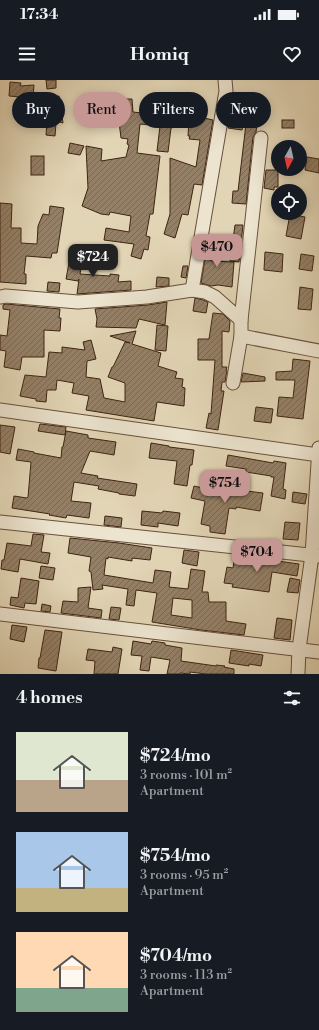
<!DOCTYPE html>
<meta charset="utf-8">
<style>
:root{--surface:#171b24;--page:#20242c;--text:#f1f3f6;--muted:#9ea1a6;--accent:#c59692}
body{margin:0;font-family:"Libre Bodoni",serif;background:var(--page);color:var(--text);height:100vh;display:flex;flex-direction:column;font-size:15px;white-space:nowrap}
*{box-sizing:border-box;margin:0}
p{font-size:13px;color:var(--muted)}
.icon{flex:none;width:22px;height:22px;fill:none;stroke:currentColor;stroke-width:2;stroke-linecap:round;stroke-linejoin:round}
.map{position:relative;height:594px;overflow:hidden}
.side{display:flex;flex-direction:column;background:var(--surface);flex:1}
.side>*{flex:none}
.top-card{position:absolute;left:12px;top:12px;width:295px;height:36px;display:flex;gap:8px}
.needle{width:26px;rotate:188deg}
.tools{position:absolute;left:271px;top:60px;display:grid;gap:8px}
.tools a{display:grid;place-items:center;width:36px;height:36px;border-radius:50%;background:var(--surface);box-shadow:0 2px 10px #0003;font-size:20px}
.price{position:absolute;translate:-50% -34px;padding:0 9px;border-radius:8px;background:var(--accent);color:#111;font-size:13px;line-height:26px;filter:drop-shadow(0 1px 2px #0008)}
.price::after{content:'';position:absolute;left:50%;top:24px;width:12px;height:9px;margin-left:-6px;background:inherit;clip-path:polygon(0 0,100% 0,50% 100%)}
.price.selected{background:#222;color:#fff}
ul{padding:0;list-style:none}
li{display:flex;align-items:center;gap:12px;height:100px;padding:0 16px}
li span{display:grid;place-items:center;flex:none;width:112px;height:80px;border-radius:0px;color:#555}
li>.icon{margin-inline-start:auto}
span .icon{width:48px;height:48px;fill:#fffc;stroke-width:1}
li b{font-size:17px}
h2{display:flex;justify-content:space-between;align-items:center;height:48px;padding:0 16px;font-size:17px}
.pill{padding:0 14px;border-radius:18px;background:var(--surface);box-shadow:0 2px 10px #0003;font-size:14px;line-height:36px}
.pill.selected{background:var(--accent);color:#111}
.status{display:flex;justify-content:space-between;align-items:center;height:28px;padding:0 20px;background:var(--surface);direction:ltr}
.status svg{height:11px;fill:currentColor}
header{display:flex;justify-content:space-between;align-items:center;height:52px;padding:0 16px;background:var(--surface);font-size:18px;font-weight:700}
.map>svg:first-child{display:block}
.building{fill:url(#building-hatch);stroke:#3f2413;fill-rule:evenodd}
.lines{fill:none;stroke-linecap:round;stroke-linejoin:round}
.minor-casing{stroke:#68503c;stroke-width:15}
.minor{stroke:#ece4cf;stroke-width:13}
</style>
<div class="status"><b>17:34</b><svg viewBox="0 0 49 12"><path d="M0 12V9h3v3zM5 12V6h3v6zM10 12V3h3v9zM15 12V0h3v12zM26 1h20v11H26zM47 4h2v5h-2z"/></svg></div>
<header><svg class="icon" aria-label="menu" viewBox="0 0 24 24"><path d="M4 6h16M4 12h16M4 18h16"/></svg>Homiq<svg class="icon" aria-label="heart" viewBox="0 0 24 24"><path d="M12 20l-8-8c-3-5 5-10 8-4 3-6 11-1 8 4z"/></svg></header>
<div class="map">
<svg width="319" height="594" viewBox="0 0 319 594">
<defs>
<pattern id="building-hatch" width="6" height="6" patternUnits="userSpaceOnUse"><rect width="6" height="6" fill="#948067"/><path d="M-1 1l2-2M0 6l6-6M5 7l2-2" fill="none" stroke="#7a6954"/></pattern>
</defs>
<rect width="100%" height="100%" fill="#e2d5b5"/>
<filter id="stains"><feTurbulence type="fractalNoise" baseFrequency=".005" numOctaves="4"/><feColorMatrix values="0 0 0 0 .2 0 0 0 0 .09 0 0 0 0 .02 0 0 0 .5 -.17"/></filter>
<radialGradient id="worn" r=".72"><stop offset=".6" stop-color="#630" stop-opacity="0"/><stop offset="1" stop-color="#630" stop-opacity=".3"/></radialGradient>
<g class="building">
<polygon points="46,0 56,0 56,8 47,9"/>
<polygon points="10,2 21,3 20,6 34,5 33,18 9,16"/>
<polygon points="59,16 63,43 53,40 50,18"/>
<polygon points="124,19 132,19 133,32 151,34 154,20 164,22 162,34 174,36 172,48 171,48 168,72 157,71 160,46 140,44 137,73 160,76 153,134 150,134 146,156 150,157 148,170 144,169 141,179 131,176 134,164 104,160 106,148 129,152 131,136 110,132 109,135 101,134 82,126 88,108 86,66 102,69 101,81 126,77 129,65 127,64 128,59 121,58 119,42 124,41"/>
<polygon points="190,24 199,26 198,36 204,37 204,38 213,40 202,105 194,104 188,135 182,134 175,158 164,154 170,134 170,78 196,87 200,60 189,59 190,56 188,56"/>
<polygon points="229,38 244,41 242,50 228,48"/>
<rect x="282" y="40" width="12" height="8"/>
<polygon points="47,42 56,43 55,56 46,55"/>
<polygon points="246,44 257,45 256,52 253,57 246,124 232,123 233,111 238,111"/>
<polygon points="70,63 84,66 80,75 68,73"/>
<rect x="31" y="76" width="13" height="19"/>
<polygon points="307,77 319,79 319,93 305,90"/>
<polygon points="266,90 278,90 278,107 274,107 274,110 264,108"/>
<polygon points="0,123 12,124 11,148 21,148 21,163 37,164 38,146 43,134 49,135 50,126 64,128 57,173 52,173 51,178 26,176 24,194 26,194 26,204 0,202"/>
<polygon points="290,134 305,137 301,159 286,156"/>
<polygon points="235,145 243,145 239,182 230,181"/>
<polygon points="209,155 217,157 211,181 234,182 232,207 218,205 211,206 201,203"/>
<polygon points="84,170 80,194 110,196 110,194 119,195 118,202 131,201 131,210 77,214 79,199 78,201 66,199 71,172"/>
<polygon points="265,172 283,174 282,192 264,190"/>
<polygon points="301,174 314,176 312,191 299,189"/>
<polygon points="183,186 188,186 186,198 181,197"/>
<polygon points="157,197 169,198 169,206 156,207"/>
<polygon points="48,202 60,203 59,212 47,211"/>
<polygon points="300,207 313,209 311,230 298,229"/>
<polygon points="195,218 203,220 208,222 206,233 193,231"/>
<polygon points="167,222 165,245 139,239 136,248 96,247 97,239 95,229 148,225"/>
<polygon points="6,224 60,229 59,238 61,238 60,251 44,250 44,277 22,277 20,290 4,287 6,271 0,270 0,255 7,256 10,230 3,229 3,225"/>
<polygon points="213,233 223,234 230,241 229,252 222,251 222,287 227,287 226,290 227,290 225,302 222,302 221,311 224,311 218,350 206,348 209,333 211,334 215,280 198,280 198,259 209,259"/>
<polygon points="157,245 168,246 166,271 155,270"/>
<polygon points="136,251 132,264 161,273 158,286 177,292 175,298 183,299 182,307 185,308 184,326 157,322 154,341 86,330 89,316 72,313 74,303 57,300 56,310 47,310 46,322 36,321 36,319 20,316 25,295 46,297 49,272 62,273 62,267 85,270 83,262 91,260 96,279 87,281 86,297 100,299 104,318 125,322 125,303 108,297 112,287 113,287 125,262 130,263 110,256"/>
<polygon points="293,279 310,281 303,339 277,336 279,317 293,318 295,300 276,300 276,292 292,291"/>
<polygon points="243,293 265,297 265,301 241,302"/>
<polygon points="256,327 273,329 271,343 254,341"/>
<polygon points="40,344 66,347 65,355 38,351"/>
<polygon points="0,345 15,347 10,374 0,372"/>
<polygon points="66,351 88,355 88,358 116,362 114,375 90,371 81,393 98,396 97,398 137,404 135,416 119,414 119,413 98,409 99,406 74,402 71,421 91,423 89,438 67,435 66,438 49,435 50,434 12,428 14,416 27,418 28,417 31,382 16,380 18,369 34,372 34,373 61,378 62,367 63,367"/>
<polygon points="151,363 169,366 169,367 194,370 192,385 190,385 187,406 174,404 177,381 149,378"/>
<polygon points="228,375 273,383 274,381 286,383 283,409 286,410 285,419 271,416 274,397 271,397 271,396 246,392 246,389 226,386"/>
<polygon points="217,402 239,405 238,410 263,413 260,431 236,427 236,429 229,428 225,454 210,452 210,446 201,444 205,421 191,418 194,406 216,411"/>
<polygon points="293,412 307,414 305,424 292,422"/>
<polygon points="142,431 162,433 163,431 180,433 178,446 158,443 158,447 141,445"/>
<polygon points="105,436 122,438 121,447 104,445"/>
<polygon points="285,442 300,443 298,460 283,459"/>
<polygon points="33,454 44,455 41,472 50,473 48,484 20,479 18,492 1,489 2,480 4,480 7,463 31,466"/>
<path d="M70,458L119,463L152,468L150,480L132,478V481L108,477V479L106,478L104,495L153,503L155,490L171,492L169,507L188,509L191,489L205,491L202,512H208L209,522H226V541L246,544L244,555L201,550L152,542L157,513L136,510L134,526L126,525L128,509L102,505L103,509L93,510L91,492L89,491L91,477L68,473ZM173,518L192,520V538L171,535Z"/>
<polygon points="184,470 199,472 197,486 182,483"/>
<polygon points="235,475 299,484 297,496 272,492 269,512 232,507 233,504 224,503 227,487 233,488"/>
<polygon points="41,486 55,488 53,500 39,498"/>
<polygon points="21,498 39,501 36,524 25,523 24,528 10,525 11,517 18,518"/>
<polygon points="290,498 300,500 298,513 287,512"/>
<polygon points="91,507 88,528 102,530 101,538 61,533 63,521 78,522 78,508"/>
<polygon points="42,524 51,526 50,532 41,531"/>
<polygon points="111,527 121,528 119,540 109,539"/>
<polygon points="277,538 292,540 290,560 274,558"/>
<polygon points="12,545 27,547 24,562 10,559"/>
<polygon points="45,550 62,552 56,591 38,588 39,578 40,578"/>
<polygon points="133,561 151,564 152,561 165,563 165,565 182,568 181,581 216,586 216,585 225,586 224,587 234,589 234,594 206,594 190,592 190,594 180,593 180,594 167,594 170,580 151,577 149,591 140,590 142,576 131,575"/>
<polygon points="113,567 122,569 118,594 94,594 95,581 86,580 88,569 112,572"/>
<polygon points="231,570 263,575 261,586 249,584 249,586 229,583"/>
</g>
<g class="lines">
<g class="minor-casing">
<g id="minor">
<polyline points="225,0 226,11 192,210 205,212 215,217 241,240"/>
<polyline points="0,217 6,216 78,222 147,217 192,210"/>
<polyline points="241,256 319,271"/>
<polyline points="233,303 241,256 241,240 261,58"/>
<polyline points="0,330 319,375"/>
<polyline points="0,442 319,476"/>
<polyline points="0,534 319,572"/>
<polyline points="298,594 299,569 312,475 319,368"/>
</g>
</g>
<use href="#minor" class="minor"/>
</g>
<rect width="100%" height="100%" filter="url(#stains)"/>
<rect width="100%" height="100%" fill="url(#worn)"/>
</svg>
<div class="tools">
<a><svg class="needle" viewBox="-14 -14 28 28"><path d="M0-13l5 13h-10z" fill="#e53935"/><path d="M0 13l5-13h-10z" fill="#9ea1a6"/></svg></a>
<a><svg class="icon" aria-label="locate" viewBox="0 0 24 24"><circle cx="12" cy="12" r="6"/><path d="M12 2v4M12 18v4M2 12h4M18 12h4"/></svg></a>
</div>
<b class="price" style="left:217px;top:188px">$470</b>
<b class="price selected" style="left:93px;top:198px">$724</b>
<b class="price" style="left:225px;top:424px">$754</b>
<b class="price" style="left:257px;top:493px">$704</b>
<div class="top-card">
<a class="pill">Buy</a>
<a class="pill selected">Rent</a>
<a class="pill">Filters</a>
<a class="pill">New</a>
</div>
</div>
<section class="side">
<h2>4 homes<svg class="icon" aria-label="filters" viewBox="0 0 24 24"><path d="M4 7h16M4 17h16"/><circle cx="9" cy="7" r="2"/><circle cx="15" cy="17" r="2"/></svg></h2>
<ul>
<li><span style="background:linear-gradient(#dfe7d0 60%,#b9a48a 0)"><svg class="icon" aria-label="home" viewBox="0 0 24 24"><path d="M3 11l9-7 9 7M6 9v11h12V9"/></svg></span><div><b>$724/mo</b><p>3 rooms · 101 m²</p><p>Apartment</p></div></li>
<li><span style="background:linear-gradient(#a9c7e8 70%,#c2b280 0)"><svg class="icon" aria-label="home" viewBox="0 0 24 24"><path d="M3 11l9-7 9 7M6 9v11h12V9"/></svg></span><div><b>$754/mo</b><p>3 rooms · 95 m²</p><p>Apartment</p></div></li>
<li><span style="background:linear-gradient(#ffd9b3 70%,#7fa58c 0)"><svg class="icon" aria-label="home" viewBox="0 0 24 24"><path d="M3 11l9-7 9 7M6 9v11h12V9"/></svg></span><div><b>$704/mo</b><p>3 rooms · 113 m²</p><p>Apartment</p></div></li>
</ul>
</section>
